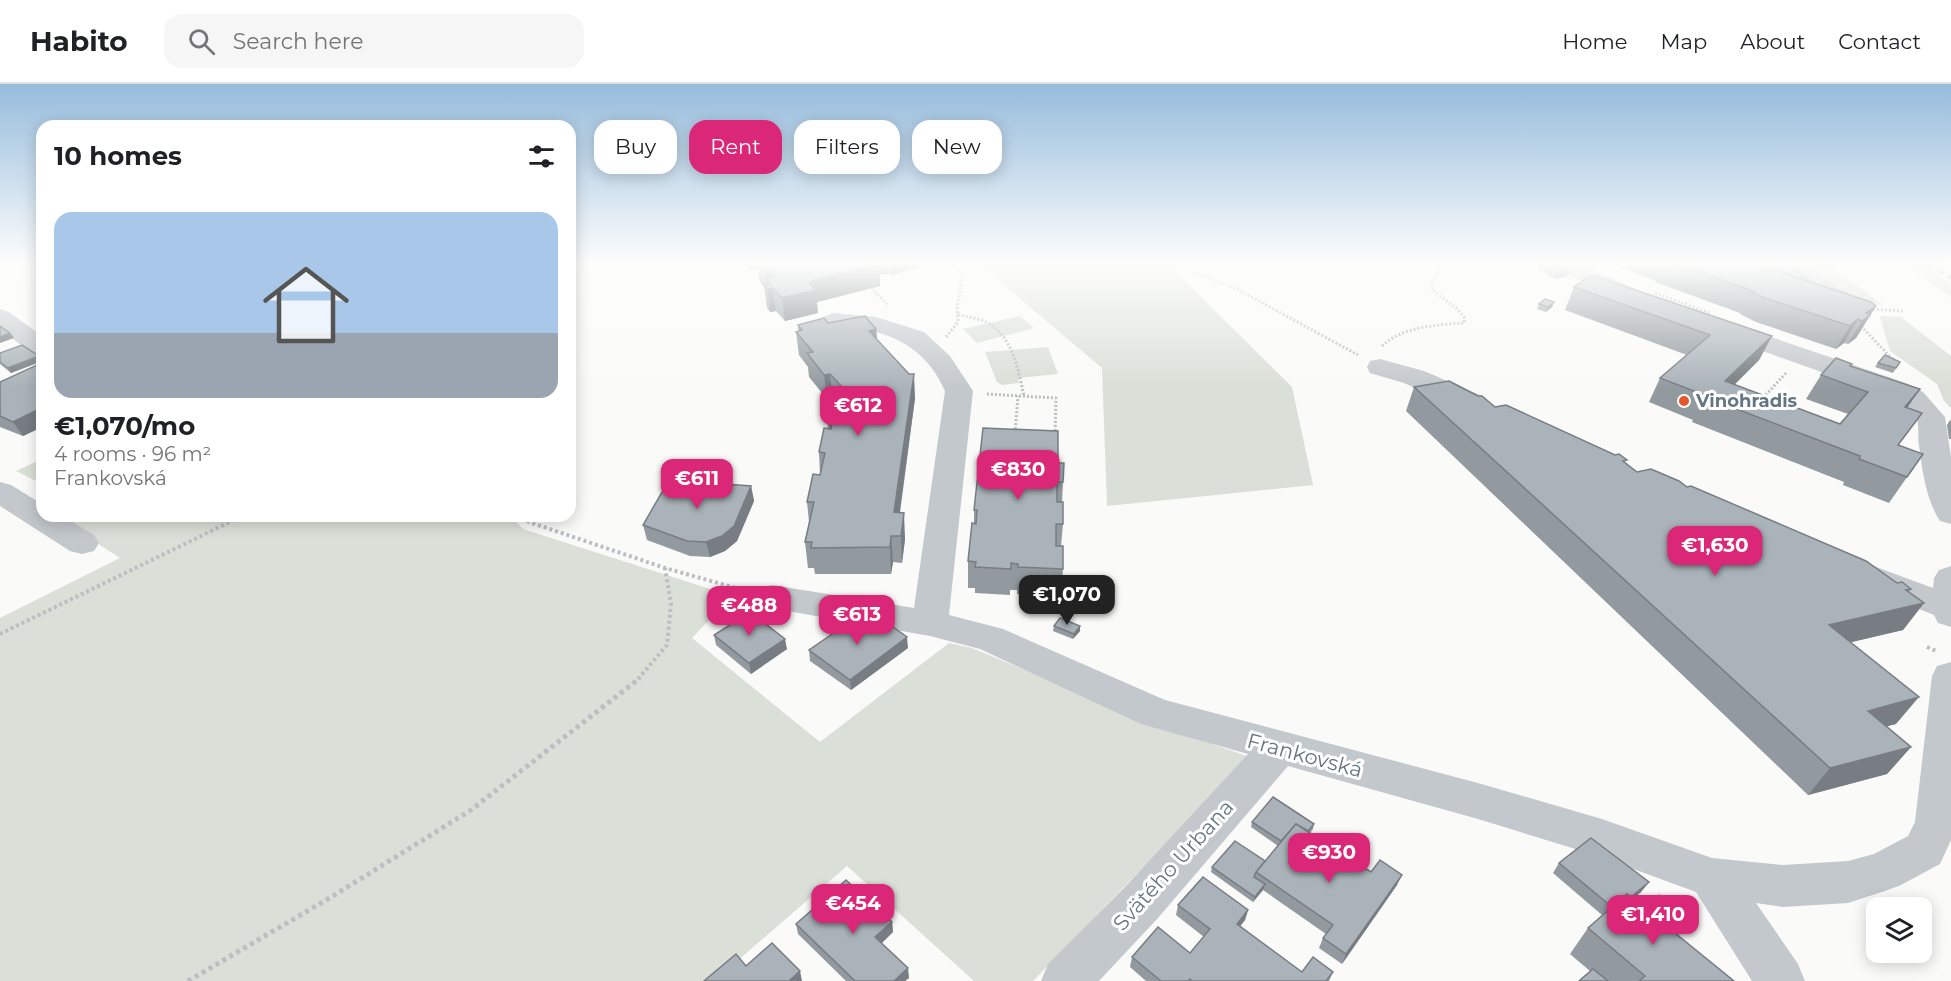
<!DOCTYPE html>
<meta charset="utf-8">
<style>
:root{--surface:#fff;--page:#f6f6f6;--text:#202124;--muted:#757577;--line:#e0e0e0;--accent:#db2777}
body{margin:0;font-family:Montserrat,sans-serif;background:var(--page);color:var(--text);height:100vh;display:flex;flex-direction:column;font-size:22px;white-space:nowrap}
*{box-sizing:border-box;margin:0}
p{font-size:20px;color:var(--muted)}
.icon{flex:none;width:33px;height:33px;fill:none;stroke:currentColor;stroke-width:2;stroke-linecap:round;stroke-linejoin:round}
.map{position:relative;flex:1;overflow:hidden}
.details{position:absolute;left:36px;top:36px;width:540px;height:402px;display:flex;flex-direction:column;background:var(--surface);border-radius:18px;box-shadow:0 3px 15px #0003}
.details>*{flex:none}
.banner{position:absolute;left:594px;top:36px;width:570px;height:54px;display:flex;gap:12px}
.tools{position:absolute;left:1866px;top:813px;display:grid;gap:12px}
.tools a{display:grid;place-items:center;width:66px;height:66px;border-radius:12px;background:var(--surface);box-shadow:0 3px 15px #0003;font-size:30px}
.price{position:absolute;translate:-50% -51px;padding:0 14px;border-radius:12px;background:var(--accent);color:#fff;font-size:20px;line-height:39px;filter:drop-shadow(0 2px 3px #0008)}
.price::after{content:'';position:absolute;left:50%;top:36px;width:18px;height:14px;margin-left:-9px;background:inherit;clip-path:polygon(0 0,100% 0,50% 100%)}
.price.current{background:#222;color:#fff}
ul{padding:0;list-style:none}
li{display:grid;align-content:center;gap:12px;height:318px;padding:0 18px}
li+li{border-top:2px solid var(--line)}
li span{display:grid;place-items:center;height:186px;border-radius:18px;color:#555}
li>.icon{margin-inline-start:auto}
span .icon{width:108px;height:108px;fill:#fffc;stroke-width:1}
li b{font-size:26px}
h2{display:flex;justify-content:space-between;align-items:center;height:72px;padding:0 18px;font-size:26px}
.chip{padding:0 21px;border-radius:18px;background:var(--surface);box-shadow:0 3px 15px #0003;font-size:21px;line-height:54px}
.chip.current{background:var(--accent);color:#fff}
header{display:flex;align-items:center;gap:36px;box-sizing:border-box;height:84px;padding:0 30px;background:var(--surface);border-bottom:2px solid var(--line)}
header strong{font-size:28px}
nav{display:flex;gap:33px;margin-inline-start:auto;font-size:21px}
.search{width:420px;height:54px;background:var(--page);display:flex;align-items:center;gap:15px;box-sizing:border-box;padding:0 21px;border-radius:18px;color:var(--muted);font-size:22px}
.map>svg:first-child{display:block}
.green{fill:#dadfd7}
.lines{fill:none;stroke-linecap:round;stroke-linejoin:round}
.path-far2{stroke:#bbbfc2;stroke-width:3;stroke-dasharray:2 2;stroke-linecap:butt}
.path-far1{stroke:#bbbfc2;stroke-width:4;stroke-dasharray:3 3;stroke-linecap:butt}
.path{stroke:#bbbfc2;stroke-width:5;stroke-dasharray:4 4;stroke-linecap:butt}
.minor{fill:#c3c8cc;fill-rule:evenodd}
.rail{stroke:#a2aab0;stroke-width:4;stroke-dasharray:8 4;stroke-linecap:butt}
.wall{fill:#929a9f}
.shaded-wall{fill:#777d82;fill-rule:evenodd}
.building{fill:#aab3b9;stroke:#777d82;stroke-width:1.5}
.poi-dot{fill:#e4572e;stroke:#fff;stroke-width:2}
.labels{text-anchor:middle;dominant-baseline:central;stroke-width:6;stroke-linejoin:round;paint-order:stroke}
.poi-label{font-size:18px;font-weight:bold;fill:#657683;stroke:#fff;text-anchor:start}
.near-street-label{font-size:21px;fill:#657683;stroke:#fff}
</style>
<header>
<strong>Habito</strong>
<div class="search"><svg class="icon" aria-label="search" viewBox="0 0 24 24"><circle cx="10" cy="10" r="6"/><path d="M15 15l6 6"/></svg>Search here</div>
<nav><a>Home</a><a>Map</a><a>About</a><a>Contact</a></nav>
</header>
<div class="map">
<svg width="1951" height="897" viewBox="0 0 1951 897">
<rect width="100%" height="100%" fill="#fafaf8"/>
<g class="green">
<polygon points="978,179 1182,179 1174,186 1292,303 1313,401 1107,422 1102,284"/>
<polygon points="1794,179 1825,179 1885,222 1832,207"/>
<polygon points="1901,179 1921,179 1951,199 1951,213"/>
<polygon points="1020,232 1034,244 977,259 963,245"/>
<polygon points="1880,232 1901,233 1951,272 1951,324 1944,317 1937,300 1890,267"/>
<polygon points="1048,263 1058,290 1018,294 1019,299 1002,301 997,298 985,268"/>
<polygon points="42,375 42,400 16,387"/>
<polygon points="55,432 511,432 523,445 732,512 692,554 820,658 949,559 972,564 1171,646 1250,673 1033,897 974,897 847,782 714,897 0,897 0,534 120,474"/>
<polygon points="1659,809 1695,837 1659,872 1623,842"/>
</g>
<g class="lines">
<g class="path-far2">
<polyline points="1170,179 1237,205 1358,271"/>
<polyline points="869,202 887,220"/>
<polyline points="1655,209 1710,229"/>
<polyline points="1869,225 1903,227"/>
<path d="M958,230C967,233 977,234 986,238C1013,252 1018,285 1024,312"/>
<polyline points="1861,242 1893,276"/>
<polyline points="946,253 958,238 957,222 963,191 952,179"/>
<path d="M1382,262C1403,242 1437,241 1464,239L1465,234L1456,224L1432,206C1432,195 1439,190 1440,179"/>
<polyline points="987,310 1056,314 1055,352"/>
<polyline points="1763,314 1786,289"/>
<polyline points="1015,349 1018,312"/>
</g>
<g class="path-far1">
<polyline points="523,432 529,438 665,484 743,506"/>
<polyline points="0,550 242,432"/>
<polyline points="1927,563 1936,567"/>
<polyline points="638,595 667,561 671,520 665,484"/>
</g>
<polyline class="path" points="188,897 333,812 471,726 640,594"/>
<g class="minor">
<polygon points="1550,179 1579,179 1640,207 1643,212 1640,217 1631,219 1622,217 1554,184"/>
<polygon points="1774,179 1801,179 1847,209 1850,214 1847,219 1838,221 1829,219 1778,184"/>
<polygon points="0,225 9,228 42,252 42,272 33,270 0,245"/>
<path d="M833,229L876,233L924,248L950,272L973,307L949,531L1003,545L1165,616L1478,699L1602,735L1712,774L1783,781L1848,777L1874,770L1908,752L1915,738L1932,592L1937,582L1951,578V756L1940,780L1901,801L1885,807L1848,819L1783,823L1756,819L1798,880L1805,897H1752L1696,808L1598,772L1478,735L1288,682L1158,834L1099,897H1041L1048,880L1124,804L1248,670L1141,640L980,565L930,552L759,522L754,513L759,504L772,501L914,524L945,307C929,270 900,251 861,245C852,244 841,242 833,247L828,257L819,260L810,257L806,252L812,238Z"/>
<path d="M1724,237L1906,299L1923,308L1945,333L1951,373V440L1940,437C1926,416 1922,385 1919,361C1917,353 1920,340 1916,333C1909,322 1897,317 1886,311L1715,250L1711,245L1715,240Z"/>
<polygon points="1380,275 1424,287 1482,312 1486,318 1482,324 1472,326 1462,324 1404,299 1370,289 1367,283 1370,277"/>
<polygon points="0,398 11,401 42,420 42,432 62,432 94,451 99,459 94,467 82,470 70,467 0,422"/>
<polygon points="1868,480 1933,504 1934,494 1939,486 1951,482 1951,543 1938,539 1934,531 1856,500 1851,492 1856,484"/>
</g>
<g class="rail">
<polyline points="1927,179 1951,194"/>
<polyline points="1947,179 1951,181"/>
</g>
</g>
<g class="wall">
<polygon points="744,178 938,178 891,191 889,189 880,191 880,202 817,218 818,229 785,237 776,227 770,228 767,224 764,203 760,198 758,187 757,185 751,186"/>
<polygon points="1606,178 1786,178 1813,199 1876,222 1856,254 1848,260 1844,259 1836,265 1756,238 1740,230 1740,229 1655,198 1656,197"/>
<polygon points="1539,180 1569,188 1567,192 1556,195 1537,185"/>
<polygon points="1574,203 1772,252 1759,276 1734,301 1840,340 1848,330 1806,315 1821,291 1851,282 1907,324 1899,362 1923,370 1889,419 1843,401 1844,398 1692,338 1693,336 1649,318 1660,294 1687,271 1565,226"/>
<polygon points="1554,218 1552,223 1546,228 1537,225 1539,220"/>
<polygon points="828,239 876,245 877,256 915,314 900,429 905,455 902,479 893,478 891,490 815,490 814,484 808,484 805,458 809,438 807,418 820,391 819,368 828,344 827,334 832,314 827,315 809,293 808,283 799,271 796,248 798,247 798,241"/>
<polygon points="0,269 42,277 11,289 0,280"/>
<polygon points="1900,278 1893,289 1875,283 1878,279"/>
<polygon points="42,283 42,343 23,352 0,343 0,298"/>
<polygon points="1414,303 1495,323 1615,371 1637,388 1687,403 1911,505 1909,508 1924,519 1903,546 1850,558 1896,640 1886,642 1911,663 1887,690 1808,711 1406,327"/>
<polygon points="1950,336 1951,337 1951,355 1949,355 1947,341"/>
<polygon points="1058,379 1063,398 1062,418 1063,440 1061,462 1063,485 1061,512 1017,510 1017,506 1010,506 1010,511 975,509 975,504 968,504 968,477 974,439 974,426"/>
<polygon points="751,402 754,417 737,457 725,467 710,473 690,472 647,456 643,441"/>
<polygon points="1054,542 1080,547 1073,555 1053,547"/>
<polygon points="877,544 908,564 851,606 810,577 809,566"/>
<polygon points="714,551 787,565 751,590 716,561"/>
<polygon points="1252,738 1314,740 1313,745 1310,749 1371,788 1397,801 1342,880 1319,864 1323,854 1326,850 1263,806 1253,818 1211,788 1212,783 1265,777 1278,762 1251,743"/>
<polygon points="1559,779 1649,798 1641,808 1633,815 1734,897 1579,897 1590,887 1570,870 1588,844 1602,831 1553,789"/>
<polygon points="1178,821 1248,826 1245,836 1240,842 1302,888 1333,888 1329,897 1146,897 1130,883 1132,873 1190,869 1204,853 1176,831"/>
<polygon points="892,838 893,848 881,859 909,894 905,897 846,897 798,850 796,840"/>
</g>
<g class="shaded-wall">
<polygon points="750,178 756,178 757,185 751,186"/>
<polygon points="870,178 888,178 889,189 880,191 880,202 817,218 818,229 785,237 782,214 815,196"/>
<polygon points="891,178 938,178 891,191"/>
<path d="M770,183L776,227L770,228L764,184ZM766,195L770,200L767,205Z"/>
<polygon points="1569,188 1567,192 1556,195 1558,190"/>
<polygon points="1554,218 1552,223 1546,228 1548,223"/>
<polygon points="1876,222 1856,254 1848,260 1862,237 1866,229"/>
<polygon points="1858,235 1844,259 1836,265 1850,242"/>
<polygon points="876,245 878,268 869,247"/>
<polygon points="10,249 14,254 0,259 0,253"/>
<polygon points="1772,252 1759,276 1717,318 1725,297"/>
<polygon points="39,272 42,277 11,289 8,284"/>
<polygon points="830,290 833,314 827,315 824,291"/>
<polygon points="914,290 915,314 896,454 894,428"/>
<polygon points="1920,305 1903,330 1905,323"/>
<polygon points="37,326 42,333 42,343 23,352 13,338"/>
<polygon points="751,402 754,417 737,457 725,467 710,473 706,458"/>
<polygon points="904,429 905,455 902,479 901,452"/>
<polygon points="891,452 893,478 891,490 890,463"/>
<polygon points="1924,519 1903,546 1810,568 1829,541"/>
<polygon points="1080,542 1080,547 1073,555 1074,550"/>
<polygon points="907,553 908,564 851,606 850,596"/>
<polygon points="785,555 787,565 751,590 749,579"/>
<polygon points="1919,613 1896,640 1846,653 1868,627"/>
<polygon points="1911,663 1887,690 1808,711 1830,684"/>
<polygon points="1402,791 1397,801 1342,880 1346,870"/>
<polygon points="1649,798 1641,808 1608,836 1615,825"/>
<polygon points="1265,800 1263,806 1253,818 1255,813"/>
<polygon points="1248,826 1245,836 1234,850 1237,840"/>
<polygon points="892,838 893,848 877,864 875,853"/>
<polygon points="908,884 909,894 905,897 894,897"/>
<polygon points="800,887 802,897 789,897"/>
</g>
<g class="building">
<polygon points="759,178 877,178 879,180 815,196 809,199 816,206 782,214 773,204 767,205 764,201 770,200 766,195 775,193 773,191 776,190 770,183 764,184"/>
<polygon points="1546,178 1552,178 1569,188 1558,190 1539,180"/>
<polygon points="1673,178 1751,178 1871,218 1876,222 1866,229 1870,231 1862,237 1858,235 1850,242 1768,215 1751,208 1753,207"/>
<polygon points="1751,178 1786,178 1813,199"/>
<polygon points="1591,191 1772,252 1725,297 1840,340 1868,308 1821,291 1836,274 1852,280 1850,282 1920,305 1905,323 1922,329 1898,361 1923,370 1907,393 1859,375 1860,372 1705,313 1707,312 1660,294 1710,251 1574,203"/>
<polygon points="1545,215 1554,218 1548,223 1539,220"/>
<polygon points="865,232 876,245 869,247 909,290 914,290 894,428 904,429 901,452 891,452 890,463 811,464 812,458 805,458 814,418 807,418 813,390 820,391 825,369 819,368 824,344 831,345 833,334 827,334 833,312 837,312 841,302 830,290 824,291 807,269 813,268 796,248 802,246 798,241 824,234 828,239"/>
<polygon points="0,242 10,249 0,253"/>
<polygon points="22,261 39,272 8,284 0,278 0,269"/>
<polygon points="1885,271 1900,278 1896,284 1878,279"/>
<polygon points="37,281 42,283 42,328 37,326 13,338 0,332 0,298"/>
<polygon points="1449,297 1478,312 1482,312 1495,323 1506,321 1615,371 1619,370 1627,376 1623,377 1637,388 1651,385 1679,397 1687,403 1691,402 1866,477 1897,499 1902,498 1911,505 1906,506 1924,519 1829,541 1919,613 1868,627 1911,663 1830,684 1414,303"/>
<polygon points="983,344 1058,347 1058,379 1064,379 1063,398 1057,398 1057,418 1063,418 1063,440 1056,440 1056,462 1063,462 1063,485 1018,483 1018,480 1011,479 1011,485 975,483 976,478 968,477 972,439 976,440 977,426 974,426"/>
<polygon points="669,396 751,402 734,442 722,452 706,458 687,457 643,441"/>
<polygon points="750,528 785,555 749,579 714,551"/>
<polygon points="860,531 877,544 886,538 907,553 850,596 809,566"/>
<polygon points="1060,534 1080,542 1074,550 1054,542"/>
<polygon points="1273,713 1314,740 1308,747 1296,740 1281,757 1252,738"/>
<polygon points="1296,740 1371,788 1380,776 1402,791 1346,870 1323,854 1333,841 1256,788"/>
<polygon points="1591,754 1649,798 1631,813 1627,810 1612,823 1559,779"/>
<polygon points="1235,757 1265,777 1256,788 1254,793 1265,800 1255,813 1212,783"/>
<polygon points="1203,793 1248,826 1237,840 1302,888 1313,873 1333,888 1326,897 1192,897 1190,895 1188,897 1161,897 1132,873 1158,843 1190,869 1210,845 1178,821"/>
<polygon points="846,796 892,838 875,853 908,884 894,897 855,897 796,840"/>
<polygon points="1627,810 1734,897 1639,897 1645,892 1588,844"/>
<polygon points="772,859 800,887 789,897 704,897 736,870 746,882"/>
<polygon points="1593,885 1608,897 1579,897"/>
</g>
<linearGradient id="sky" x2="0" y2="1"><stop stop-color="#96bcdc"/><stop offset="0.59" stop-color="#fdfdfc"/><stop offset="1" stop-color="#fdfdfc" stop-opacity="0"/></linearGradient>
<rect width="1951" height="304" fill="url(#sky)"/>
<circle class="poi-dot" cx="1684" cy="317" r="6"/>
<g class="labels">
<g class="poi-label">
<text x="1696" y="317">Vinohradis</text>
</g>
<g class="near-street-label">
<text transform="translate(1305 671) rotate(15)">Frankovská</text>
<text transform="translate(1173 781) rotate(-48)">Svätého Urbana</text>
</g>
</g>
</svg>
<div class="tools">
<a><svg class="icon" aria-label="layers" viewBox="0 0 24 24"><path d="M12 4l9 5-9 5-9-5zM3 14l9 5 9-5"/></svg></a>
</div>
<b class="price" style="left:858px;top:353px">€612</b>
<b class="price" style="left:1018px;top:417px">€830</b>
<b class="price" style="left:697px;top:426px">€611</b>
<b class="price" style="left:1715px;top:493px">€1,630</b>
<b class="price current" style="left:1067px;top:542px">€1,070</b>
<b class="price" style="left:749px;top:553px">€488</b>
<b class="price" style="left:857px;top:562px">€613</b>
<b class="price" style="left:1329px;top:800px">€930</b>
<b class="price" style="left:853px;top:851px">€454</b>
<b class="price" style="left:1653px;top:862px">€1,410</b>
<div class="banner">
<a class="chip">Buy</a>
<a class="chip current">Rent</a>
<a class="chip">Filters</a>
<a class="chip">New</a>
</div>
<section class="details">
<h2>10 homes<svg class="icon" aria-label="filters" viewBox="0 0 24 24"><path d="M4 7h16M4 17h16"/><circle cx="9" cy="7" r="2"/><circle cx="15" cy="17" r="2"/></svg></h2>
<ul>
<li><span style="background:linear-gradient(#a9c7e8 65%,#9aa5b1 0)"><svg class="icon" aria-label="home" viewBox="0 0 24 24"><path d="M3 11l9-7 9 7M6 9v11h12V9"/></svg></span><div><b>€1,070/mo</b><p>4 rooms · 96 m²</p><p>Frankovská</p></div></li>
</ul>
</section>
</div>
